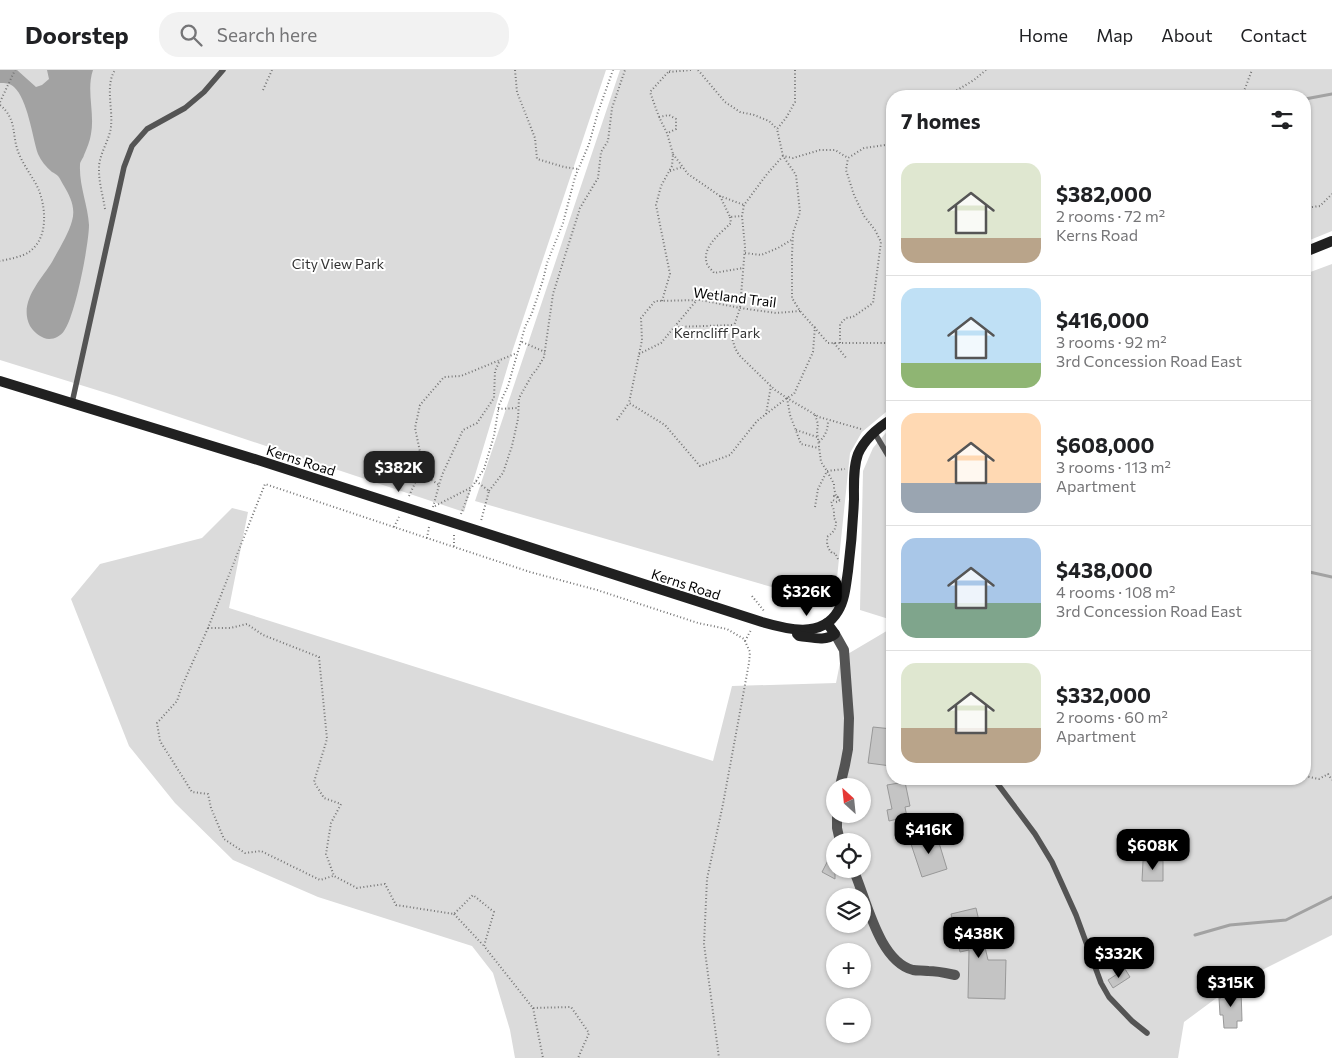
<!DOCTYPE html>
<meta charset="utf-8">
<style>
:root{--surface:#fff;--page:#f2f2f2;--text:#202124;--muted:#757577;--line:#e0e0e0;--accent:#000}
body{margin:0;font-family:Commissioner,sans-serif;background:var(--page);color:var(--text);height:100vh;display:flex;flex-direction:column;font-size:19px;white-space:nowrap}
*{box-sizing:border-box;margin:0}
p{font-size:16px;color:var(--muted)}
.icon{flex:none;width:28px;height:28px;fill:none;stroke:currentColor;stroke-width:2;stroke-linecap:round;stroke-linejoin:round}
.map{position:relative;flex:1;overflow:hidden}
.details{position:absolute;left:886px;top:20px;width:425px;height:695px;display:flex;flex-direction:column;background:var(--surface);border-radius:20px;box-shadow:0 1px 4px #0004}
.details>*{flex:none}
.needle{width:32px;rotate:333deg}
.fabs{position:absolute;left:826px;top:708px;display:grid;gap:10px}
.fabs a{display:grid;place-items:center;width:45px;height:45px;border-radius:50%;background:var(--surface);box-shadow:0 1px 4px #0004;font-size:25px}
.price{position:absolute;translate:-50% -42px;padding:0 11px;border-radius:10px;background:var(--accent);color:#fff;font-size:16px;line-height:32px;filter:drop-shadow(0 1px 2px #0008)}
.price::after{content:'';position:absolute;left:50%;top:30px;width:15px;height:11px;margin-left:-8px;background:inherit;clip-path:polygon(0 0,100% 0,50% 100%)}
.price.active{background:#222;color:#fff}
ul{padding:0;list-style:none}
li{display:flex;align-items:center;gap:15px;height:125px;padding:0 15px}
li+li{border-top:1px solid var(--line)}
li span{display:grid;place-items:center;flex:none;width:140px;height:100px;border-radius:15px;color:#555}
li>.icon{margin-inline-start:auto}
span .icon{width:60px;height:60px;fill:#fffc;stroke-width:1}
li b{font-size:21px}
h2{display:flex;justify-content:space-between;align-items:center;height:60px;padding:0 15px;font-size:21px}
header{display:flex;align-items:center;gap:30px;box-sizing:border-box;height:70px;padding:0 25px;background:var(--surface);border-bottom:1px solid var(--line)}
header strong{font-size:24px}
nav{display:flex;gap:28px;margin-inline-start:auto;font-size:18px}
.search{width:350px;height:45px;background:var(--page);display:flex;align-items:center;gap:12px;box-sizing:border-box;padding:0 18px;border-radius:20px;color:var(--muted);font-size:19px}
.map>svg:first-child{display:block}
.green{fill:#dbdbdb;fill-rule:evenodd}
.water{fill:#a2a2a2}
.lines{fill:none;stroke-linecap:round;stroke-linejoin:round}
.stream{stroke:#a2a2a2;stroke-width:3}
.building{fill:#c4c4c4;stroke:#989898}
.path{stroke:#767676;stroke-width:2;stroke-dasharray:1 2.5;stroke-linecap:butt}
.lane{stroke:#545454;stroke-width:5.5}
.street{stroke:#545454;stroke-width:10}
.secondary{stroke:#212121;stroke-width:10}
.labels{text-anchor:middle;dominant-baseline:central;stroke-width:4;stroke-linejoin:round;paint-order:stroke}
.park-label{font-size:14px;fill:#323232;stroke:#fff}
.street-label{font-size:14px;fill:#000;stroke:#fff}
</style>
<header>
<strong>Doorstep</strong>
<div class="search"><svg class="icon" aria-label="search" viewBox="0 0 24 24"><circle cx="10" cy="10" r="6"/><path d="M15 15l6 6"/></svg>Search here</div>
<nav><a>Home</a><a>Map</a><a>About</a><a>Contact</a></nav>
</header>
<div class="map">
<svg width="1332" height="988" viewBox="0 0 1332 988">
<rect width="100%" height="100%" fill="#fff"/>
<g class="green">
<polygon points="0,0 606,0 512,282 464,442 116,326 0,290"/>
<polygon points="620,0 1332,0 1332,161 1305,172 1305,26 892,26 892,339 886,342 862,362 850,383 837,508 813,529 475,431"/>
<path d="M1332,194V865L1238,912L1184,952L1178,988H515L510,960L493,903L472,876L318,827L233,790L175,733L129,676L71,529L100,494L202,468L232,438L248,442L229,538L713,691L732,616L836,613L841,588L890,559L892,554V709H1305V204ZM835,716H862V744H835ZM835,771H862V799H835ZM835,826H862V854H835ZM835,881H862V909H835ZM835,936H862V964H835Z"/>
<polygon points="892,357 892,550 860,540 863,401 873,378 890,358"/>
</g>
<path class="water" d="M0,0H17L36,17L42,15L49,9L47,0H93C86,20 95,43 91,64C90,71 87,78 84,85C83,89 80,91 80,95C79,116 88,135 89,155C89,174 75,247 64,261C60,267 51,271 44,268C39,266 33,261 30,256C18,232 41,210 52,192C59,179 68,165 72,151C76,138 70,126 64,116C62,113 60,108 58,106C56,104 54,103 52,102C46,97 41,91 38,84C32,66 28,30 14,17C10,13 5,13 0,13Z"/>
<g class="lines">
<g class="stream">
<polyline points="1305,29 1332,24"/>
<polyline points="1305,501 1332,507"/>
<polyline points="1195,865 1230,855 1286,850 1332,827"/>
</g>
</g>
<g class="building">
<polygon points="873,657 892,659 891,696 868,693"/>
<polygon points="905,712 910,736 905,737 907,747 889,751 887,740 892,739 887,715"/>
<polygon points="936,763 947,799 922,807 910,771"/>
<polygon points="835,777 835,809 822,802"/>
<polygon points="1143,791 1163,791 1163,811 1142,811"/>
<polygon points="976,838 988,890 1006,890 1005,929 968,928 969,880 960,882 951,844"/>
<polygon points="1125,899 1130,907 1113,918 1108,910"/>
<polygon points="1241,919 1242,951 1237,951 1237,958 1224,958 1223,945 1220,945 1219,928 1221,928 1221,920"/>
</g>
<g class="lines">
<g class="path">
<polyline points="515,0 517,22 535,68 537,89 564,97 578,99"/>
<polyline points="698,0 725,32 740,42 754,45 769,51 777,59"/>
<polyline points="795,0 795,32 786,48 777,59 783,86 796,105 800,142 793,163 792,185 792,228 800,241 828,273 892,273"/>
<polyline points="669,2 691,0"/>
<polyline points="263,20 272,0"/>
<polyline points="954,26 954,22 974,10 986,0"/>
<polyline points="1233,26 1244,21 1252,0"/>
<polyline points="0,32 15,0"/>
<path d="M0,35C18,50 11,65 19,84C24,96 32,106 38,118C46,137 49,168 29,182C22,187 9,189 0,191"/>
<polyline points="659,47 669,45 676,49 676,59 668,63"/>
<polyline points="673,84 688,104 720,126 744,135"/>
<polyline points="670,101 682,97"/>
<polyline points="720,126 730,147 742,146"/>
<polyline points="1305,138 1320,136 1332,124"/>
<path d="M105,139C103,126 99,113 99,101C98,85 109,72 111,57C113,39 105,15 115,0"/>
<path d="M730,147L731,153C721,163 701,177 707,194C708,197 712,200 714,203L743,198"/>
<polyline points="745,183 761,185 778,178 793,169"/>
<polyline points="662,231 670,204 656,135 661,116 672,96 673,84 667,63 659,47 650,22 670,0"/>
<polyline points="800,241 776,243 740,238 701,230 655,231 641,248 642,270 629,333 665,355 700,396 730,385 757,351 787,328 794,324 813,282 815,256"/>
<polyline points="675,257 734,255"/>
<polyline points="522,272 545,282"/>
<polyline points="834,273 847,289"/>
<polyline points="840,273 840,254 846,248 853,247 873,233 881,172 875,160 864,146 854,125 846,100 848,88"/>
<polyline points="639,284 661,273 696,231"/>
<polyline points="787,328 790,345 801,374 819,378"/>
<polyline points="498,339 518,338"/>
<polyline points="766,344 771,316"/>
<polyline points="815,345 818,354 817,361 821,392 827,401 834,414 834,419 836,425 838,427 834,426 838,428 840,431"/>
<polyline points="617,350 629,333"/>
<polyline points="861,359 819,347 787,328 775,320 739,285 735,278 732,268 733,259 740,238 745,177 742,146 744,135 767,104 783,86 793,88 820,80 835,80 848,88 864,78 892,74"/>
<polyline points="796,360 817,367"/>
<path d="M819,372C826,365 828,359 828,350"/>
<polyline points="420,402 439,415 442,405 463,360 477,353 494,328 495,301 500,290"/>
<polyline points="476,411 489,421 481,451"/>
<polyline points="489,421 503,403 512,376 518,349 519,328 532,305 537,299 544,287 553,224 580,138 598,108 601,82 608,71 612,38 625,0"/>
<polyline points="409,426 423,396 415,358 420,335 444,307 461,306 517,283"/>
<polyline points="435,436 472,417 484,399 494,366 499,335 508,316 525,257 532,243 543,210 547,193 563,153 575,107 589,74 598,42 613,0"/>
<polyline points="433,437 439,415"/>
<polyline points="815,437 818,419 827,401 845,399"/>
<polyline points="461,444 471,418"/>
<polyline points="394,457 399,447"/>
<polyline points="429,457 427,468 530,502 597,520 698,553 727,559 744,569 750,582 749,593 723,734 707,809 704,874 719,988"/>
<polyline points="454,465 454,477"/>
<polyline points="427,468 265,414 208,558 230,558 247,554 263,565 319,587 327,669 314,712 324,728 341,734 331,753 326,784 334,806 357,818 385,814 396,835 454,844 473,825 494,842 484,876 533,938 571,937 589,963 578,988"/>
<path d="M838,489L835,483L833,484C827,478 827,475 827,467C834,462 836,459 836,451L834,448V440L831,433L833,430L836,432L840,431"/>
<polyline points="752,526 764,541 764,542"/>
<polyline points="208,558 182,616 177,631 157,653 160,671 192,722 208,724 211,738 224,769 245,783 261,781 320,810 333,806"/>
<polyline points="745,571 751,560"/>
<polyline points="1305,706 1319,709 1328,704 1332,710"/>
<polyline points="454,844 483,875"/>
<polyline points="533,938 543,988"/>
</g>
<g class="lane">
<polyline points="72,333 124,97 132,76 147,59 185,38 204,22 223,0"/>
<polyline points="874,362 892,392"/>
<polyline points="994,709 1035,764 1052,792 1076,845 1101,913 1109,927 1132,951 1147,963"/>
</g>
<g class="street">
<polyline points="835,564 844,580 849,648 848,679 845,695 840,716"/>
<polyline points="837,744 837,758 840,771"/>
<path d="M853,799C866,827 878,891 913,900C918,901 923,900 928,901C938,901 946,903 955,905"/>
</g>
<g class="secondary">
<polyline points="1305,182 1332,171"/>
<path d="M0,311L261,391L762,552C786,559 822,569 838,541C845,530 846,514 848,501C851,477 853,453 854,429C854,414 853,398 858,384C865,368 879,357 892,349"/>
<path d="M797,564L799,566C811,567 825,572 835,564L827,553"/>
</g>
</g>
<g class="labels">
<g class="park-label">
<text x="338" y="193">City View Park</text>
<text x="717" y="262">Kerncliff Park</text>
</g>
<g class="street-label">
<text transform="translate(735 227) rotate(7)">Wetland Trail</text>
<text transform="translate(301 390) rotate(18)">Kerns Road</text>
<text transform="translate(686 514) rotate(18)">Kerns Road</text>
</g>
</g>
</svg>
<div class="fabs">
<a><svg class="needle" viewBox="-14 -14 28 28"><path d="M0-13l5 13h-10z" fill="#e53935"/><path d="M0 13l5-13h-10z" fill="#757577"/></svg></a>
<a><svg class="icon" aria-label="locate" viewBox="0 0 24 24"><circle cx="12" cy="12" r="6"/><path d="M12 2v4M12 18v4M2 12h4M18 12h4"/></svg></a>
<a><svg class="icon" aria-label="layers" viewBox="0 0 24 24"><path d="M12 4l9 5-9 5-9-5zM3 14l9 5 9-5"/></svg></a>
<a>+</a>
<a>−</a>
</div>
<b class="price active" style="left:399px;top:423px">$382K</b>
<b class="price" style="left:807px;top:547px">$326K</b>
<b class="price" style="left:929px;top:785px">$416K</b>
<b class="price" style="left:1153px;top:801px">$608K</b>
<b class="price" style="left:979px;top:889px">$438K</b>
<b class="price" style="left:1119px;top:909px">$332K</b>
<b class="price" style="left:1231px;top:938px">$315K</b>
<section class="details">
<h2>7 homes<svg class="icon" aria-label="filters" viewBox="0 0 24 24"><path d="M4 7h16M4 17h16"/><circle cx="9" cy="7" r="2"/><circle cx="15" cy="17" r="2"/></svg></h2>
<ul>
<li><span style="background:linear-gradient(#dfe7d0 75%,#b9a48a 0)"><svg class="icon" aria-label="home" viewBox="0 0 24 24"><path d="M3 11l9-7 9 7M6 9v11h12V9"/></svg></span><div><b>$382,000</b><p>2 rooms · 72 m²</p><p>Kerns Road</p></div></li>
<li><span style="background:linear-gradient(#bfe0f5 75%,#8fb573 0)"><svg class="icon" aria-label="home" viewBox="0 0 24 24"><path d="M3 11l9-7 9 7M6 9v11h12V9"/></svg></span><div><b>$416,000</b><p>3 rooms · 92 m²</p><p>3rd Concession Road East</p></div></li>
<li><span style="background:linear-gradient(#ffd9b3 70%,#9aa5b1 0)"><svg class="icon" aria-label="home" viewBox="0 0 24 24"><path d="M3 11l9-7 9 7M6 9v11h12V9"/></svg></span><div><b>$608,000</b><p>3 rooms · 113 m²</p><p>Apartment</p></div></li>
<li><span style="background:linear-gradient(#a9c7e8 65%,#7fa58c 0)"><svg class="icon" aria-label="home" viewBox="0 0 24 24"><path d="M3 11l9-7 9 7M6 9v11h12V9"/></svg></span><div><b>$438,000</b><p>4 rooms · 108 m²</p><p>3rd Concession Road East</p></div></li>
<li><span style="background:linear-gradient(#dfe7d0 65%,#b9a48a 0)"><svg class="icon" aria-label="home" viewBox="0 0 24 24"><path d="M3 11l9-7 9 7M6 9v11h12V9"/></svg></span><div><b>$332,000</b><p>2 rooms · 60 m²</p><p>Apartment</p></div></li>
</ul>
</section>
</div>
